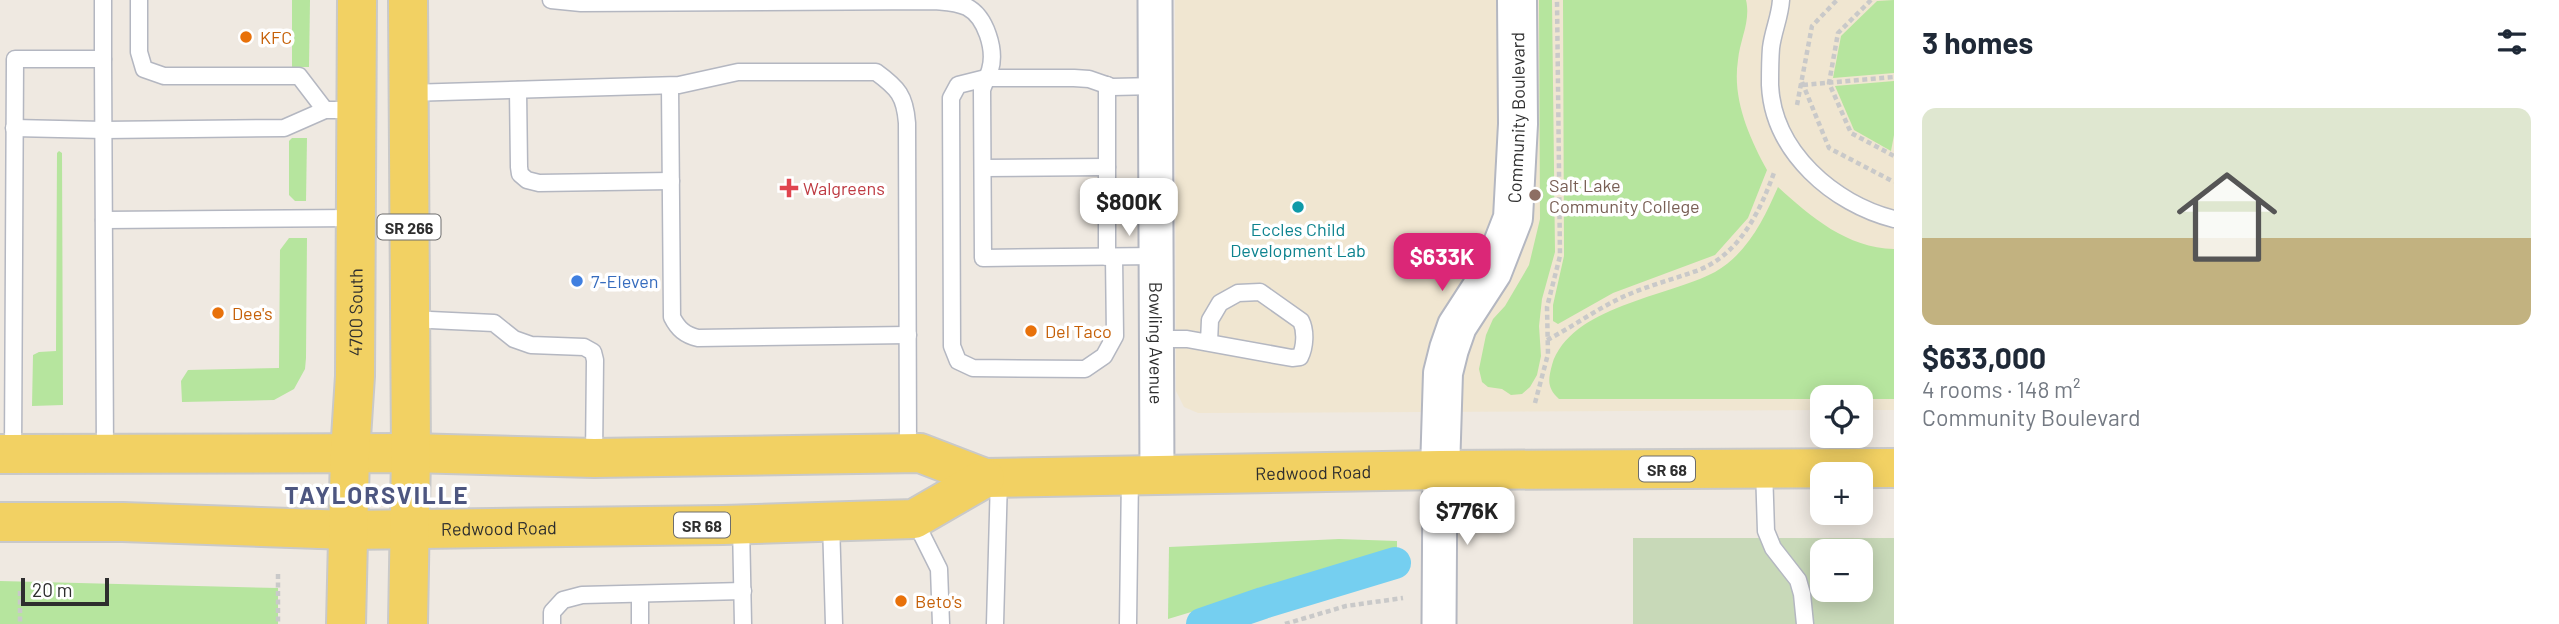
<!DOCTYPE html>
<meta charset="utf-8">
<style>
:root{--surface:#fff;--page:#f6f6f7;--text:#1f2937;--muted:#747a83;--accent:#db2777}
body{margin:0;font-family:Barlow,sans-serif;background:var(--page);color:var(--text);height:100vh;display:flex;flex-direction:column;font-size:26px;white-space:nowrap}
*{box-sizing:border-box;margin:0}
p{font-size:23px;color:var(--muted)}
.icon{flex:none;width:38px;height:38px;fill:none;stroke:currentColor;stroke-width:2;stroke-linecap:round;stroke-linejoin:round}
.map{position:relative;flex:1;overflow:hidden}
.details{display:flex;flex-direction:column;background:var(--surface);width:665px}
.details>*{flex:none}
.tools{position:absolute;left:1810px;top:385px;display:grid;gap:14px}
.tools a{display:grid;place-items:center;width:63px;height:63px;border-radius:14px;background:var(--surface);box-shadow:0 4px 18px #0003;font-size:35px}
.scale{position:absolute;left:21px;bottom:18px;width:88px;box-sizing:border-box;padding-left:7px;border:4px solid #2e2e2e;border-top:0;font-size:19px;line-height:24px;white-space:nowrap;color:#2e2e2e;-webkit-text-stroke:5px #fff;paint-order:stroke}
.price{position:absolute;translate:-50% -60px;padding:0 16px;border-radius:14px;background:#fff;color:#222;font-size:23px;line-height:46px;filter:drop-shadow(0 2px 4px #0008)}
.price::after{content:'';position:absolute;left:50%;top:42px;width:21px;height:16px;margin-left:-10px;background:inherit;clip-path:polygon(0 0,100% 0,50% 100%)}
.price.on{background:var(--accent);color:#fff}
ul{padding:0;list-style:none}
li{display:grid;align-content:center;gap:14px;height:371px;padding:0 28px}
li span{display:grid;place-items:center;height:217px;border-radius:14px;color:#555}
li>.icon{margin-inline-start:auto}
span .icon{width:126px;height:126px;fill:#fffc;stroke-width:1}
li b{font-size:30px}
h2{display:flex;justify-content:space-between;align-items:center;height:84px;padding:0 28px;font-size:30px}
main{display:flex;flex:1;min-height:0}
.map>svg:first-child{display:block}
.education{fill:#f0e6d1}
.green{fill:#b6e59e}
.cemetery{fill:#c8d9b8;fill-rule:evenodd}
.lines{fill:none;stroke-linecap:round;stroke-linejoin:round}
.canal{stroke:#75cff0;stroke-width:32}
.service-casing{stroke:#b4b7c1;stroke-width:19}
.minor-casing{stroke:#b4b7c1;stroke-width:37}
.tertiary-casing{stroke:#b4b7c1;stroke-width:42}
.primary-casing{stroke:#c9c9c9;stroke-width:42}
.path{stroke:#c9c9c9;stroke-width:4.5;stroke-dasharray:5 3.5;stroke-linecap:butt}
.service{stroke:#fff;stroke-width:16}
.minor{stroke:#fff;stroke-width:33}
.tertiary{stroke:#fff;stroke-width:38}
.primary{stroke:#f2d163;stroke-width:38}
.food-dot{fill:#e8710a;stroke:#fff;stroke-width:2.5}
.health-dot{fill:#e0444e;stroke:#fff;stroke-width:2.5}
.education-dot{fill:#8d6e63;stroke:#fff;stroke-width:2.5}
.culture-dot{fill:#0f9aa8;stroke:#fff;stroke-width:2.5}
.shop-dot{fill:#3f7fe0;stroke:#fff;stroke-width:2.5}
.labels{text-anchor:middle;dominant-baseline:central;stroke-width:7;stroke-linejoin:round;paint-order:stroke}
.shield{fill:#fff;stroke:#6d6d6d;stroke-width:2}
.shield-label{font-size:16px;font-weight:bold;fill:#2e2e2e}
.food-label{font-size:18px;fill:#c56008;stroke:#fff;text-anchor:start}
.street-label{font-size:18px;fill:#2e2e2e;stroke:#fff}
.education-label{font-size:18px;fill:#785e54;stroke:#fff;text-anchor:start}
.health-label{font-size:18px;fill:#be3a42;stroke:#fff;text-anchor:start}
.culture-label{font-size:18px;fill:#0d838f;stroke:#fff}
.shop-label{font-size:18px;fill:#366cbe;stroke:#fff;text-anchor:start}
.district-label{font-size:24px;font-weight:bold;letter-spacing:2px;fill:#4d5680;stroke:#fff}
</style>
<main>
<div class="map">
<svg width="1894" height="624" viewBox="0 0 1894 624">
<rect width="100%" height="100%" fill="#efe9e1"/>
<polygon class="education" points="1175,0 1894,0 1894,410 1860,410 1860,397 1822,397 1822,410 1198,413 1184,407 1176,391"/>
<g class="green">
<polygon points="292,0 310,0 309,67 292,67"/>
<polygon points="1539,0 1552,0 1555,252 1542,299 1539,326 1541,356 1537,375 1530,387 1522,394 1511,395 1502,389 1488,387 1482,382 1479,369 1486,335 1493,319 1505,306 1529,265 1540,219"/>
<path d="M1563,0H1746C1751,21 1740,39 1738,60C1732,99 1749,137 1767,170L1748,218L1715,255L1613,293L1558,324L1553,321V305L1564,256Z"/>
<polygon points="1894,0 1894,73 1833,78 1841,36 1877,1"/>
<polygon points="1894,81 1894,135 1891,151 1854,130 1835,86"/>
<polygon points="292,138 307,138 306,201 295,201 289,195 289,141"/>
<polygon points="59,151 62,153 63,405 32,406 33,355 39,352 56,351 57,153"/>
<path d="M1778,187C1811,217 1847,248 1894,249V399H1860V397H1822V399H1559C1547,388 1548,380 1552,365C1570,306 1668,297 1715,272C1747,254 1764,219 1778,187Z"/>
<polygon points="289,238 307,238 306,358 305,369 294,389 274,400 182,402 181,381 188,370 279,368 280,250"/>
<polygon points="1339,539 1397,541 1397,550 1168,619 1169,547"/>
<polygon points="0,581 278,588 278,624 0,624"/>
</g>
<path class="cemetery" d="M1633,538H1894V624H1633ZM1822,551H1860V590H1822Z"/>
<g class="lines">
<polyline class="canal" points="1202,624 1263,603 1395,563"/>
<g class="service-casing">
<g id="service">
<polyline points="139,0 139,52 144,69 164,76 299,76 325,110"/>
<path d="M551,0L581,3L935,1C946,2 956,2 967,7C986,17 996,50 990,70C988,77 984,83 982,90L983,258L1157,256"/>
<path d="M1781,0C1780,17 1773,31 1771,48C1770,60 1770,73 1770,85C1773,152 1834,204 1894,219"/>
<polyline points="103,59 105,455"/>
<path d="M670,86L672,317C678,329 685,335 698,338L908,335"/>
<polyline points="518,90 519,167 520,174 527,180 539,183 671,181"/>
<path d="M408,93L679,85L738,72H876C898,88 905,96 907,123L908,453"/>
<polyline points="14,128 104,130 284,128 325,110 356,110"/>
<polyline points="983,168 1107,167"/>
<polyline points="104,220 356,218"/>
<polyline points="1107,257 1107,85"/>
<polyline points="1114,257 1115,336 1104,356 1085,369 973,368 958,361 952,346 951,98 958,85 986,78 1074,78 1089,79 1112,87 1156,86"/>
<polyline points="409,319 494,323 514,339 531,345 584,347 593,352 595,360 594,458"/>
<path d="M1157,339H1187L1292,358L1300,357C1305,347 1306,331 1301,321L1260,292L1238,293L1220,303L1210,320L1209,342"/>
<polyline points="13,454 15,59 103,59 103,0"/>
<polyline points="1764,469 1766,531 1773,548 1798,580 1802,594 1805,624"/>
<polyline points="914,519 939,569 941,624"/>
<polyline points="831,522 834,624"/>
<polyline points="741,524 743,624"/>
<polyline points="552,624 552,612 563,600 582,595 743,591"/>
<polyline points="640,624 640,594"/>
<polyline points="995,624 999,478"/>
<polyline points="1128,624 1130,476"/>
</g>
</g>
<g class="minor-casing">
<g id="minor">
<path id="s1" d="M1155,0L1157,476"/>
<polyline points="1439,624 1440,470"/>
</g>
</g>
<g class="tertiary-casing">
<g id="tertiary">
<path id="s2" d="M1440,470L1443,373L1449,349L1457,326L1492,272L1513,218L1518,124L1517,0"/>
</g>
</g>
<g class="primary-casing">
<g id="primary">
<path id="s3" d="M0,454L411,453L594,458L920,453L985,478L1440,470L1894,468"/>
<path id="s4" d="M0,522H123L348,530L723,525L914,519L985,478"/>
<path id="s5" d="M346,624L350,453L355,376L357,0"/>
<polyline points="408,624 411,453 408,0"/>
</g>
</g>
<g class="path">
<polyline points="1871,0 1838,33 1829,83 1851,133 1894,156"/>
<polyline points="1802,82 1829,148 1894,182"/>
<polyline points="1803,85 1894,77"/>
<polyline points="1797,105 1812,26 1837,0"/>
<path d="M1547,340C1576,325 1602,305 1632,293C1654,284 1677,278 1699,270C1741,253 1761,209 1775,170"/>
<polyline points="1535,403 1548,354 1547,307 1560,256 1557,0"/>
<polyline points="278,574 278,624"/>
<polyline points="20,591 20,624"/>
<polyline points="1285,624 1346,606 1403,598"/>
</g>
<use href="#service" class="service"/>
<use href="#minor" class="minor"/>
<use href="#tertiary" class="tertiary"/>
<use href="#primary" class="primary"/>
</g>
<g class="food-dot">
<circle cx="246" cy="37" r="7"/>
<circle cx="218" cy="313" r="7"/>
<circle cx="1031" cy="331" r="7"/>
<circle cx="901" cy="601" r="7"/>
</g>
<path class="health-dot" d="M785.5 177.5h7v7h7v7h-7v7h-7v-7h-7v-7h7z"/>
<circle class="education-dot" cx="1535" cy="195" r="7"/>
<circle class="culture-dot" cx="1298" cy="207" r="7"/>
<circle class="shop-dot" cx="577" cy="281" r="7"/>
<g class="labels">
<g class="shield">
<rect x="377.5" y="214.5" width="63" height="25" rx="5"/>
<rect x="1639" y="456.5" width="56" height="25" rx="5"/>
<rect x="674" y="512.5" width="56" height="25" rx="5"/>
</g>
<g class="shield-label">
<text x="409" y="227">SR 266</text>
<text x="1667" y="469">SR 68</text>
<text x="702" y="525">SR 68</text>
</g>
<g class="food-label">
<text x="260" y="37">KFC</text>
<text x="232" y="313">Dee's</text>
<text x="1045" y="331">Del Taco</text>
<text x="915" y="601">Beto's</text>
</g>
<g class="street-label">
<text stroke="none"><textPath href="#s2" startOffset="369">Community Boulevard</textPath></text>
<text stroke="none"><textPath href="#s5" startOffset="312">4700 South</textPath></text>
<text stroke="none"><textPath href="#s1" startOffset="343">Bowling Avenue</textPath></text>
<text stroke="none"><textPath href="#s3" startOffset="1318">Redwood Road</textPath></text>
<text stroke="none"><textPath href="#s4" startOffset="499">Redwood Road</textPath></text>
</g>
<g class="education-label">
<text x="1549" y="185">Salt Lake<tspan x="1549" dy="21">Community College</tspan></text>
</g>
<g class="health-label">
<text x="803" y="188">Walgreens</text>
</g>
<g class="culture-label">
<text x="1298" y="229">Eccles Child<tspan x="1298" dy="21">Development Lab</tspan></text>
</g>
<g class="shop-label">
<text x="591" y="281">7-Eleven</text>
</g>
<g class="district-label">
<text x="377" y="494">TAYLORSVILLE</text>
</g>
</g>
</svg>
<div class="tools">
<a><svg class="icon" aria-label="locate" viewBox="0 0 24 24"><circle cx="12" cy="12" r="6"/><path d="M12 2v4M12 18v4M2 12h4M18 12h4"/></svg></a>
<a>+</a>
<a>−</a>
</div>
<div class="scale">20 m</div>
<b class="price" style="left:1129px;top:238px">$800K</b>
<b class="price on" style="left:1442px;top:293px">$633K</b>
<b class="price" style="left:1467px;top:547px">$776K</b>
</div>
<section class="details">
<h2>3 homes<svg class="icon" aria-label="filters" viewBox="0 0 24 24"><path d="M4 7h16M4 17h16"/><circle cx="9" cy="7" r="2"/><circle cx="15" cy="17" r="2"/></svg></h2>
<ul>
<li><span style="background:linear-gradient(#dfe7d0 60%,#c2b280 0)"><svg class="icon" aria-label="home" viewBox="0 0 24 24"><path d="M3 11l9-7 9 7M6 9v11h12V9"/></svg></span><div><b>$633,000</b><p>4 rooms · 148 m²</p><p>Community Boulevard</p></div></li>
</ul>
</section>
</main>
